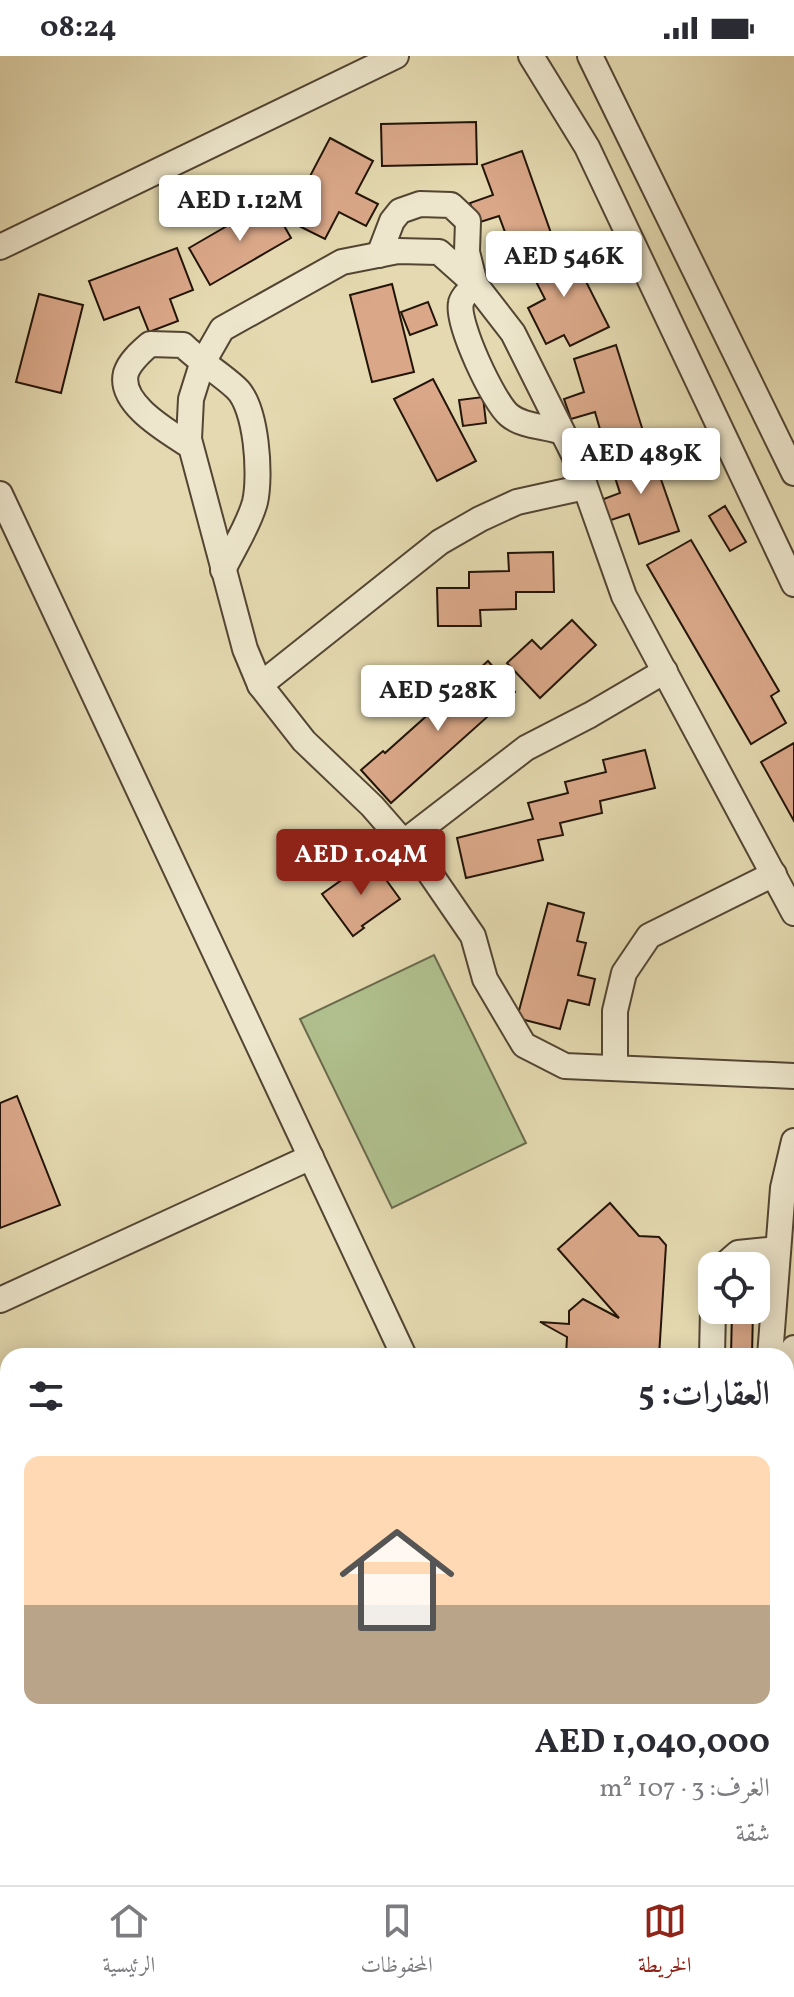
<!DOCTYPE html>
<html lang="ar">
<meta charset="utf-8">
<style>
:root{--surface:#fff;--page:#f7f7f7;--text:#2b2b33;--muted:#7c7c81;--line:#e1e1e2;--accent:#8f2418}
body{margin:0;font-family:Vollkorn,Amiri,serif;background:var(--page);color:var(--text);direction:rtl;height:100vh;display:flex;flex-direction:column;font-size:30px;white-space:nowrap}
*{box-sizing:border-box;margin:0}
p{font-size:26px;color:var(--muted)}
.icon{flex:none;width:44px;height:44px;fill:none;stroke:currentColor;stroke-width:2;stroke-linecap:round;stroke-linejoin:round}
.map{position:relative;flex:1;overflow:hidden;direction:ltr}
.panel{position:absolute;left:0px;top:1292px;width:794px;height:538px;display:flex;flex-direction:column;background:var(--surface);border-radius:24px 24px 0 0;box-shadow:0 4px 20px #0003;direction:rtl}
.panel>*{flex:none}
.fabs{position:absolute;left:698px;top:1196px;display:grid;gap:16px}
.fabs a{display:grid;place-items:center;width:72px;height:72px;border-radius:16px;background:var(--surface);box-shadow:0 4px 20px #0003;font-size:40px}
.price{position:absolute;translate:-50% -68px;padding:0 18px;border-radius:8px;background:#fff;color:#222;font-size:26px;line-height:52px;filter:drop-shadow(0 2px 4px #0008)}
.price::after{content:'';position:absolute;left:50%;top:48px;width:24px;height:18px;margin-left:-12px;background:inherit;clip-path:polygon(0 0,100% 0,50% 100%)}
.price.current{background:var(--accent);color:#fff}
ul{padding:0;list-style:none}
li{display:grid;align-content:center;gap:16px;height:424px;padding:0 24px}
li+li{border-top:2px solid var(--line)}
li span{display:grid;place-items:center;height:248px;border-radius:16px;color:#555}
li>.icon{margin-inline-start:auto}
span .icon{width:144px;height:144px;fill:#fffc;stroke-width:1}
li b{font-size:34px}
h2{display:flex;justify-content:space-between;align-items:center;height:96px;padding:0 24px;font-size:34px}
.status{display:flex;justify-content:space-between;align-items:center;height:56px;padding:0 40px;background:var(--surface);direction:ltr}
.status svg{height:22px;fill:currentColor}
.tab-bar{display:flex;justify-content:space-around;align-items:center;height:112px;border-top:2px solid var(--line);background:var(--surface);font-size:22px;color:var(--muted)}
.tab-bar a{display:grid;justify-items:center;gap:4px}
.tab-bar .current{color:var(--accent)}
.map>svg:first-child{display:block}
.green{fill:#b0c08e;stroke:#6a6a4c;stroke-width:2}
.building{fill:#daa889;stroke:#231409;stroke-width:2}
.lines{fill:none;stroke-linecap:round;stroke-linejoin:round}
.minor-casing{stroke:#534533;stroke-width:28}
.minor{stroke:#ede6cc;stroke-width:24}
</style>
<div class="status"><b>08:24</b><svg viewBox="0 0 49 12"><path d="M0 12V9h3v3zM5 12V6h3v6zM10 12V3h3v9zM15 12V0h3v12zM26 1h20v11H26zM47 4h2v5h-2z"/></svg></div>
<div class="map">
<svg width="794" height="1829" viewBox="0 0 794 1829">
<rect width="100%" height="100%" fill="#e4d9b0"/>
<filter id="stains"><feTurbulence type="fractalNoise" baseFrequency=".0025" numOctaves="4"/><feColorMatrix values="0 0 0 0 .2 0 0 0 0 .09 0 0 0 0 .02 0 0 0 .5 -.17"/></filter>
<radialGradient id="worn" r=".72"><stop offset=".6" stop-color="#630" stop-opacity="0"/><stop offset="1" stop-color="#630" stop-opacity=".3"/></radialGradient>
<polygon class="green" points="434,899 526,1087 392,1152 300,963"/>
<g class="building">
<polygon points="476,66 477,108 382,110 381,68"/>
<polygon points="330,82 373,105 356,137 378,148 366,170 339,156 325,183 287,164"/>
<polygon points="522,95 552,180 512,195 499,160 477,167 470,147 493,139 482,109"/>
<polygon points="270,145 291,182 210,229 189,192"/>
<polygon points="567,188 609,271 570,290 564,279 546,288 528,252 545,243 527,208"/>
<polygon points="177,192 193,234 170,243 178,265 149,276 139,251 104,264 89,225"/>
<polygon points="392,228 414,316 372,326 350,239"/>
<polygon points="39,238 83,249 61,337 16,326"/>
<polygon points="428,246 437,269 410,279 401,256"/>
<polygon points="616,289 643,375 604,387 595,356 571,363 564,343 584,336 574,303"/>
<polygon points="433,323 476,405 437,425 394,343"/>
<polygon points="483,341 486,367 463,370 459,344"/>
<polygon points="649,389 679,475 639,488 629,458 608,465 601,444 620,437 609,403"/>
<polygon points="725,450 746,486 730,495 709,460"/>
<polygon points="691,484 779,635 771,640 786,667 751,688 647,509"/>
<polygon points="553,496 554,536 516,536 516,553 480,554 481,570 438,570 437,532 469,532 469,516 509,515 508,497"/>
<polygon points="572,564 596,589 540,642 507,607 532,584 541,593"/>
<polygon points="488,605 515,636 391,747 361,714 383,695 385,697"/>
<polygon points="794,687 794,765 761,706"/>
<polygon points="645,694 655,732 600,745 602,757 560,767 563,779 538,784 543,804 466,822 457,782 533,763 528,747 568,737 565,726 606,716 603,704"/>
<polygon points="371,803 400,843 362,870 364,872 353,880 322,838"/>
<polygon points="548,847 584,857 577,885 586,887 578,919 595,923 589,949 568,944 560,973 517,962"/>
<polygon points="17,1040 60,1149 0,1172 0,1047"/>
<polygon points="610,1147 639,1180 659,1181 666,1189 659,1300 566,1300 567,1281 540,1266 569,1268 569,1255 583,1243 619,1262 558,1193"/>
<polygon points="732,1254 753,1254 752,1300 731,1300"/>
<polygon points="792,1452 794,1452 794,1491 788,1490"/>
<polygon points="14,1822 439,1822 442,1829 215,1829 212,1822 196,1829 0,1829"/>
<polygon points="742,1822 782,1822 784,1829 744,1829"/>
</g>
<g class="lines">
<g class="minor-casing">
<g id="minor">
<polyline points="531,0 587,91 794,528"/>
<polyline points="590,0 794,417"/>
<polyline points="0,191 396,0"/>
<path d="M379,199L392,165L400,155L420,148L451,149L468,165L467,196L475,228C471,233 462,241 461,247C456,267 494,347 509,359C523,371 546,370 562,376"/>
<path d="M190,390C169,376 118,348 126,317C130,305 141,296 150,288L183,289C199,305 220,317 236,332C257,351 261,420 255,446C249,469 233,493 223,514"/>
<polyline points="0,438 404,1300"/>
<polyline points="260,629 440,486 480,463 517,446 585,431"/>
<polyline points="404,786 526,692 590,659 665,615"/>
<polyline points="794,857 624,540 574,399 513,277 475,228 439,196 398,195 342,206 222,273 202,308 191,343 189,383 245,593 260,629 304,685 372,750 427,813 473,880 485,923 524,989 565,1010 794,1020"/>
<polyline points="615,1012 615,955 624,917 649,880 774,818"/>
<polyline points="723,1210 738,1197 778,1193"/>
<polyline points="0,1244 311,1101"/>
<polyline points="712,1300 713,1254"/>
<polyline points="770,1300 783,1132 794,1085"/>
<polyline points="786,1379 794,1292"/>
<polyline points="786,1650 794,1666"/>
<polyline points="648,1822 652,1829"/>
</g>
</g>
<use href="#minor" class="minor"/>
</g>
<rect width="100%" height="100%" filter="url(#stains)"/>
<rect width="100%" height="100%" fill="url(#worn)"/>
</svg>
<div class="fabs">
<a><svg class="icon" aria-label="locate" viewBox="0 0 24 24"><circle cx="12" cy="12" r="6"/><path d="M12 2v4M12 18v4M2 12h4M18 12h4"/></svg></a>
</div>
<b class="price" style="left:240px;top:187px">AED 1.12M</b>
<b class="price" style="left:564px;top:243px">AED 546K</b>
<b class="price" style="left:641px;top:440px">AED 489K</b>
<b class="price" style="left:438px;top:677px">AED 528K</b>
<b class="price current" style="left:361px;top:841px">AED 1.04M</b>
<section class="panel">
<h2>العقارات: 5<svg class="icon" aria-label="filters" viewBox="0 0 24 24"><path d="M4 7h16M4 17h16"/><circle cx="9" cy="7" r="2"/><circle cx="15" cy="17" r="2"/></svg></h2>
<ul>
<li><span style="background:linear-gradient(#ffd9b3 60%,#b9a48a 0)"><svg class="icon" aria-label="home" viewBox="0 0 24 24"><path d="M3 11l9-7 9 7M6 9v11h12V9"/></svg></span><div><b>AED 1,040,000</b><p>الغرف: 3 · 107 m²</p><p>شقة</p></div></li>
</ul>
</section>
</div>
<nav class="tab-bar">
<a class="current"><svg class="icon" aria-label="map" viewBox="0 0 24 24"><path d="M3 6l6-2 6 2 6-2v14l-6 2-6-2-6 2zM9 4v14M15 6v14"/></svg>الخريطة</a>
<a><svg class="icon" aria-label="saved" viewBox="0 0 24 24"><path d="M7 4h10v16l-5-4-5 4z"/></svg>المحفوظات</a>
<a><svg class="icon" aria-label="home" viewBox="0 0 24 24"><path d="M3 11l9-7 9 7M6 9v11h12V9"/></svg>الرئيسية</a>
</nav>
